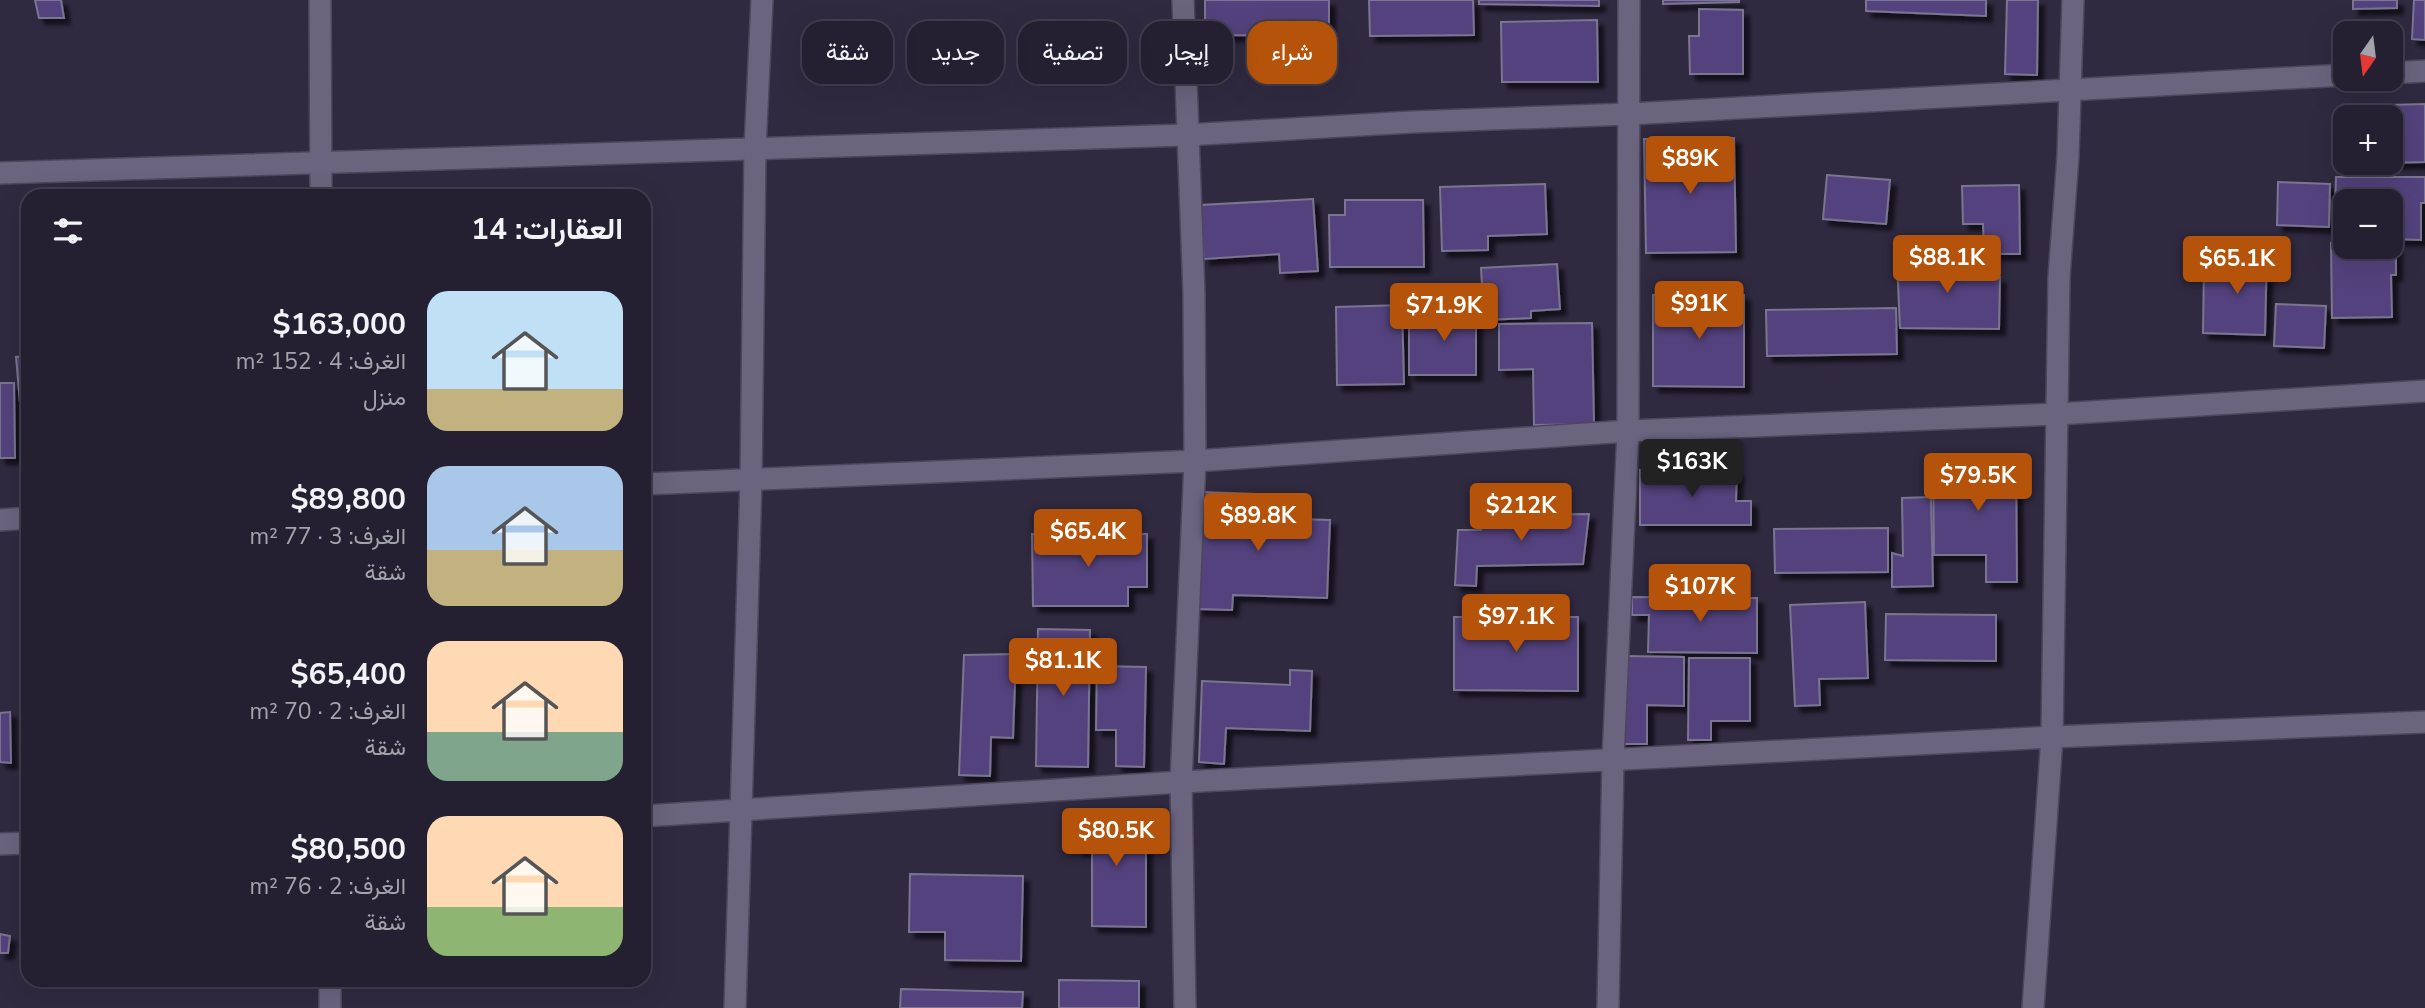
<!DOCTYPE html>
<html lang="ar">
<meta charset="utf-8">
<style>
:root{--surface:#242031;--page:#2c2839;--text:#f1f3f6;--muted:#a3a3ab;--line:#413e4d;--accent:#b45309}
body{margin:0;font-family:"Nunito Sans",Vazirmatn,sans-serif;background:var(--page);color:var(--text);direction:rtl;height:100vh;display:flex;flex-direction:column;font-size:26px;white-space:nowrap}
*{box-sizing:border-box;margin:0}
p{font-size:23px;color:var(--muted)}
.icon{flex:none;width:38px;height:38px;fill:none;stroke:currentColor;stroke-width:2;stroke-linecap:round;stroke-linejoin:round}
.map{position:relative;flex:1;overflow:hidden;direction:ltr}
.details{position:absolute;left:21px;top:189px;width:630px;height:798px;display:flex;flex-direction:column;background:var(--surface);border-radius:21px;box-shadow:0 7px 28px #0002,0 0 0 2px var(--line);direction:rtl}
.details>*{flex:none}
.hud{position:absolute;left:672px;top:21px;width:665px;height:63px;direction:rtl;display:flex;gap:14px}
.needle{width:46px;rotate:194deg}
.fabs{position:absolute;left:2333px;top:21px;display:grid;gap:14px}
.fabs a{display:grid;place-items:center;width:70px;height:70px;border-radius:14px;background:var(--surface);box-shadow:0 7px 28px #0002,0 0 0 2px var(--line);font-size:35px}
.price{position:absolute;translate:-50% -60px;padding:0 16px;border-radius:7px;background:var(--accent);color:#fff;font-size:23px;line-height:46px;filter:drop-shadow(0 2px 4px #0008)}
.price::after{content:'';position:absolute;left:50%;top:42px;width:21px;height:16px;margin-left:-10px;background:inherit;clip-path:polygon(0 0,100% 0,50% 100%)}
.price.active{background:#222;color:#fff}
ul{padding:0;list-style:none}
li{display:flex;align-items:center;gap:21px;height:175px;padding:0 28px}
li span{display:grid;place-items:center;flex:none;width:196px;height:140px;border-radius:21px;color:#555}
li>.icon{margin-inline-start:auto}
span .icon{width:84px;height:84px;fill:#fffc;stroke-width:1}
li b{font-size:30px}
h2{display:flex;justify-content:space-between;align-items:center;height:84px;padding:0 28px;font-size:30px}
.pill{padding:0 24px;border-radius:21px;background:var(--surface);box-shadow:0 7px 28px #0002,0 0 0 2px var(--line);font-size:24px;line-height:63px}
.pill.active{background:var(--accent);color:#fff}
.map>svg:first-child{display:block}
.building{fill:#52427d;stroke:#7a7490;stroke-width:2;filter:url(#shadow)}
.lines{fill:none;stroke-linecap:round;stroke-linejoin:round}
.street-casing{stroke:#4c475b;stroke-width:24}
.street{stroke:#6a647f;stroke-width:21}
</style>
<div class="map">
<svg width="2425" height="1008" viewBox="0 0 2425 1008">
<defs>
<filter id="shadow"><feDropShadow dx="6" dy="6" stdDeviation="2" flood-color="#0009"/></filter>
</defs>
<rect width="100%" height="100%" fill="#302a41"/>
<g class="building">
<polygon points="35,0 61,0 64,18 39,18"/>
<polygon points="1205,0 1329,0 1329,36 1205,35"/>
<polygon points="1369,0 1473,0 1474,35 1370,36"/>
<polygon points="1479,0 1599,0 1599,6 1479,4"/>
<polygon points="1663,0 1739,0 1739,2 1663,4"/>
<polygon points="1866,0 1986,0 1986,16 1866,11"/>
<polygon points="2007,0 2038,0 2037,75 2005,74"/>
<polygon points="2353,0 2397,0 2397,8 2353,9"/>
<polygon points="2414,0 2425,0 2425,40 2412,39"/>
<polygon points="1699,9 1743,10 1743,74 1690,74 1689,36 1699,36"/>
<polygon points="1597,20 1598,82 1502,82 1501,22"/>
<polygon points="2425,104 2425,162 2347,164 2390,163 2390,117 2348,117 2349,106"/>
<polygon points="1734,138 1736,252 1646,253 1644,139"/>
<polygon points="1827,175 1890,180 1886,224 1823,219"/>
<polygon points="2336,177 2425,177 2425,203 2421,203 2421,240 2390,239 2390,201 2345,201 2345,239 2334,239"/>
<polygon points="2278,182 2330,184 2329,227 2277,225"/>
<polygon points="1545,184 1547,234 1488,236 1488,250 1442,251 1440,187"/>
<polygon points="2019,185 2020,254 1984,254 1983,224 1963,224 1962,186"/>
<polygon points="1313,199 1318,271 1280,273 1279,254 1204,259 1200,205"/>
<polygon points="1345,200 1423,200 1424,267 1330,267 1329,215 1345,215"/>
<polygon points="2331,243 2345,243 2345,247 2390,247 2390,243 2396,243 2396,275 2391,275 2392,317 2332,318"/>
<polygon points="2243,247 2267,248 2265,335 2203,333 2204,267 2243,268"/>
<polygon points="1974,254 1972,278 2000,277 1999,329 1900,328 1897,261"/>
<polygon points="1557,264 1560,309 1531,311 1531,318 1484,320 1481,268"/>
<polygon points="1653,295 1744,295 1744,387 1653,386"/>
<polygon points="2276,304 2326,306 2324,348 2274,346"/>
<polygon points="1402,305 1404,384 1337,385 1336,307"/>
<polygon points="1433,307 1476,307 1476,375 1409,375 1409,318 1433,320"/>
<polygon points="1896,308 1897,354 1767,356 1766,310"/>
<polygon points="1592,323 1594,424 1534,425 1533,369 1499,370 1499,324"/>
<polygon points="28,356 28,402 20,402 16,357"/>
<polygon points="0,383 14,383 15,458 0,458"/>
<polygon points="2016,458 2017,582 1986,582 1986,555 1934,555 1933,459"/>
<polygon points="1640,470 1737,471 1736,501 1751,501 1751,525 1640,525"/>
<polygon points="1201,492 1257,494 1257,518 1330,520 1327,598 1233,595 1232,610 1197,609"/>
<polygon points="1931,497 1933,586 1892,587 1892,553 1903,556 1902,498"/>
<polygon points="1589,514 1583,564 1477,566 1476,586 1455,585 1458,530 1481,530 1482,515"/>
<polygon points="1888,528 1888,572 1775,573 1774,529"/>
<polygon points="1032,534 1147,534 1147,587 1128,587 1128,606 1033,606"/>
<polygon points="1632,597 1757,598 1757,653 1648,652 1649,615 1632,615"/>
<polygon points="1865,602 1868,678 1819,679 1820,705 1795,706 1790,605"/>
<polygon points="1886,614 1996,615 1996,661 1885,660"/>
<polygon points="1454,617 1578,617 1578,691 1454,690"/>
<polygon points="1038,629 1090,630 1088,767 1036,766"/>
<polygon points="1016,654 1013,738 991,737 990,776 959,775 964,655"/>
<polygon points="1624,656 1684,657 1684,706 1647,705 1647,744 1622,744"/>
<polygon points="1689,658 1750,658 1750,721 1711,721 1711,740 1688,740"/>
<polygon points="1097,666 1146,667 1144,767 1116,766 1116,730 1096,730"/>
<polygon points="1290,670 1312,671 1310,731 1226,728 1224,764 1199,762 1202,681 1290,685"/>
<polygon points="10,712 11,763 0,762 0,713"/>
<polygon points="1077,816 1146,816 1146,927 1092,926 1092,850 1077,850"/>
<polygon points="910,874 1023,876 1021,961 945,960 945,932 909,932"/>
<polygon points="0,934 10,936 8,953 0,953"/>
<polygon points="1059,980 1139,981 1139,1008 1059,1008"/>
<polygon points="901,989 1023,992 1022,1008 900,1008"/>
</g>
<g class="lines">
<g class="street-casing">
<g id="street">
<polyline points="320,0 321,196"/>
<polyline points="1183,0 1194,294 1195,461 1181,782 1185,1008"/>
<polyline points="2390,73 2425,71"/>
<polyline points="0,173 1186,135 1412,122 1629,114 2345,75"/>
<polyline points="644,484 1195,461 1628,431 2058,414 2425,391"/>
<polyline points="0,520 28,518"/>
<polyline points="644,816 1181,782 2052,737 2425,722"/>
<polyline points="0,844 28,843"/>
<polyline points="330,1008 330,980"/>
<polyline points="735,1008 751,481 755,149 762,0"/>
<polyline points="1608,1008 1613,759 1628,431 1629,0"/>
<polyline points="2033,1008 2052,737 2059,277 2068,156 2073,0"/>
</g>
</g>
<use href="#street" class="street"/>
</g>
</svg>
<div class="fabs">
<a><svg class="needle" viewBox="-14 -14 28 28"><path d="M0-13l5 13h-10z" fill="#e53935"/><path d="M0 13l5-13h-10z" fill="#a3a3ab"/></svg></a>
<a>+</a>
<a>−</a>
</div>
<b class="price" style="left:1690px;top:196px">$89K</b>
<b class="price" style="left:1947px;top:295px">$88.1K</b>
<b class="price" style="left:2237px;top:296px">$65.1K</b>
<b class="price" style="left:1699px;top:341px">$91K</b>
<b class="price" style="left:1444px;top:343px">$71.9K</b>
<b class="price active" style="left:1692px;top:499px">$163K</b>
<b class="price" style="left:1978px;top:513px">$79.5K</b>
<b class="price" style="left:1521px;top:543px">$212K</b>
<b class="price" style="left:1258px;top:553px">$89.8K</b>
<b class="price" style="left:1088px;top:569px">$65.4K</b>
<b class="price" style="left:1700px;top:624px">$107K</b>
<b class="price" style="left:1516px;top:654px">$97.1K</b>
<b class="price" style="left:1063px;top:698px">$81.1K</b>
<b class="price" style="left:1116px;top:868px">$80.5K</b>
<div class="hud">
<a class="pill active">شراء</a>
<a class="pill">إيجار</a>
<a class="pill">تصفية</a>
<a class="pill">جديد</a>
<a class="pill">شقة</a>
</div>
<section class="details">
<h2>العقارات: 14<svg class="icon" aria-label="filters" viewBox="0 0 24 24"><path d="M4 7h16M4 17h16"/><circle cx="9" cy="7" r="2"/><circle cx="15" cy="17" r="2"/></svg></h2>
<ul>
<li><span style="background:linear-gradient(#bfe0f5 70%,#c2b280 0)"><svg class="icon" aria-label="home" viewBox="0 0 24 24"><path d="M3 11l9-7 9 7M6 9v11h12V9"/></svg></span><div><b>$163,000</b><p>الغرف: 4 · 152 m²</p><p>منزل</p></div></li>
<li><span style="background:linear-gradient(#a9c7e8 60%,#c2b280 0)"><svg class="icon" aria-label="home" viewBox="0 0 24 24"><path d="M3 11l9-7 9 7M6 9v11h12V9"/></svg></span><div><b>$89,800</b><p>الغرف: 3 · 77 m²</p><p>شقة</p></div></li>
<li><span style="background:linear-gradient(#ffd9b3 65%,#7fa58c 0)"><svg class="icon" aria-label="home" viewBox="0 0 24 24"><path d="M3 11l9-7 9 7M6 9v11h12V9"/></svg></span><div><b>$65,400</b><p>الغرف: 2 · 70 m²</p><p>شقة</p></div></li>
<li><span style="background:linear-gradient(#ffd9b3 65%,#8fb573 0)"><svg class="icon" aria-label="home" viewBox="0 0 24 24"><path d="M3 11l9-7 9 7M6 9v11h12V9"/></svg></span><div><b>$80,500</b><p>الغرف: 2 · 76 m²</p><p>شقة</p></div></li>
</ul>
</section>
</div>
